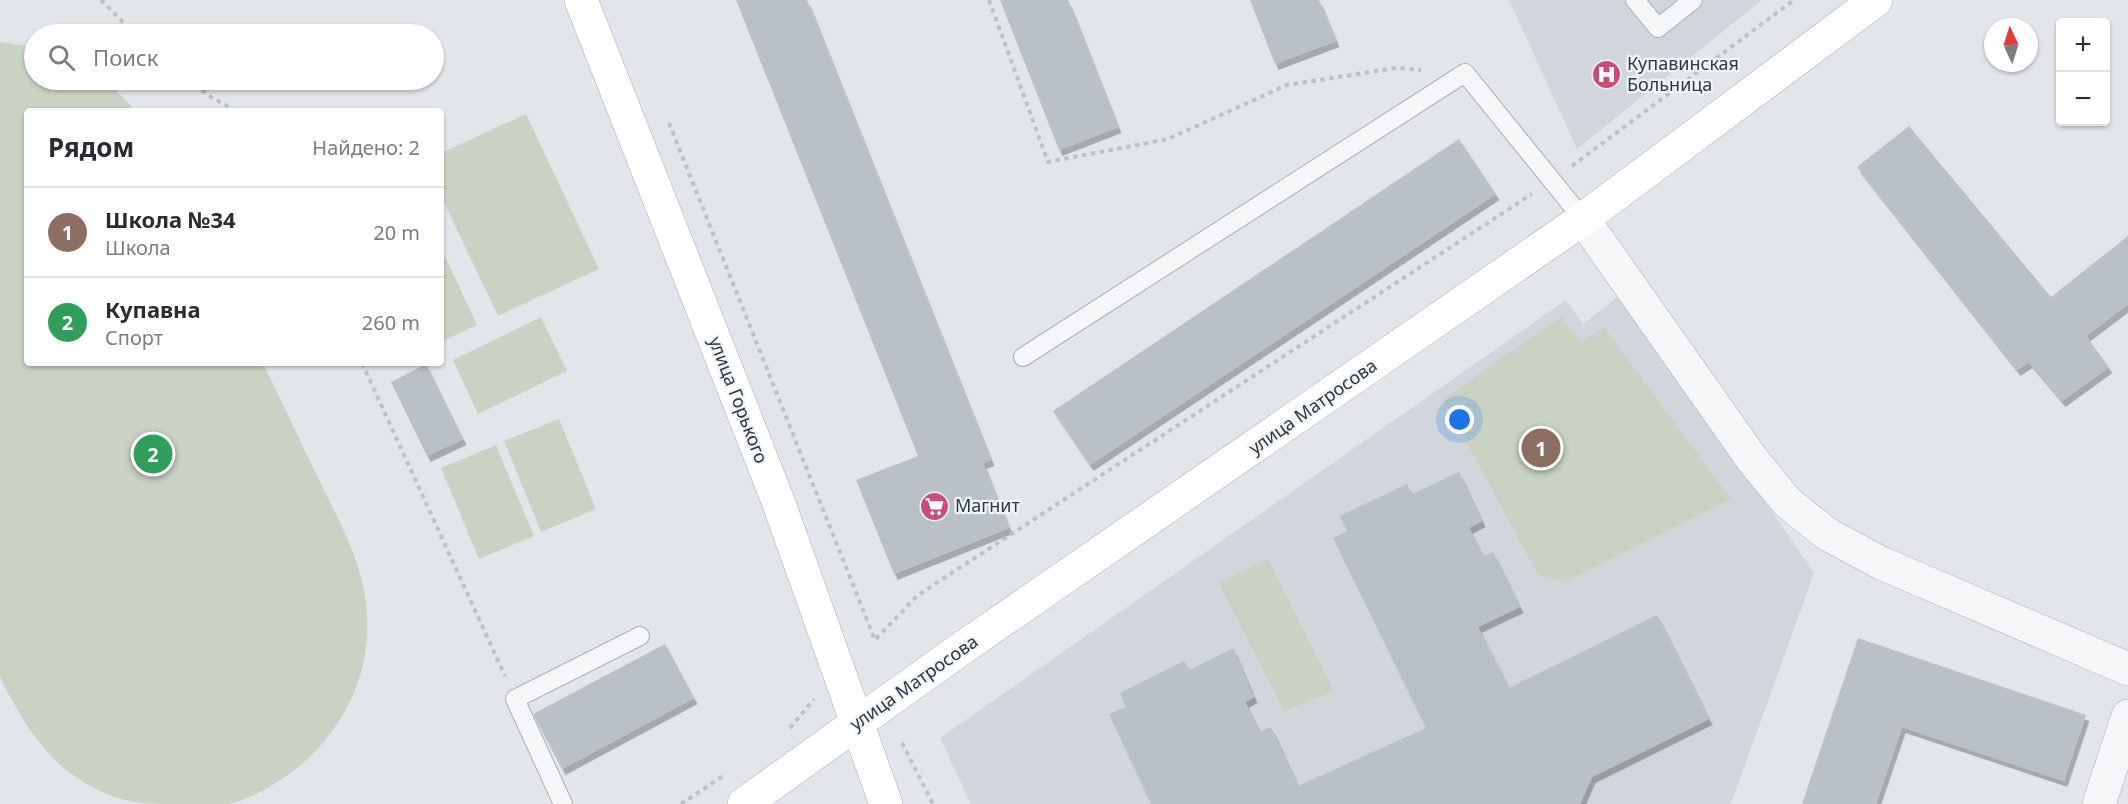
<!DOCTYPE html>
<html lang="ru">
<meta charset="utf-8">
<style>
:root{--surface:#fff;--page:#f7f7f7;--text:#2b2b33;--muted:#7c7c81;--line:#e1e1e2;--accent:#2563eb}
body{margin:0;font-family:"Noto Sans",sans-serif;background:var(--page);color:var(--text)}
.controls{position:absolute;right:18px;top:18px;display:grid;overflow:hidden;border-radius:6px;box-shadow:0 2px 4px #0004}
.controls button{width:54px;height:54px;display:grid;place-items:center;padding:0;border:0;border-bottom:2px solid var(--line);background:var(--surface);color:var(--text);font:30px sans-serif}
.compass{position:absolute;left:1984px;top:18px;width:54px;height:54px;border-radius:50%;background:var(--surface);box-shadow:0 2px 4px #0004;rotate:356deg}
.you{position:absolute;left:1460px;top:420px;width:21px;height:21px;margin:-15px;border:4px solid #fff;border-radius:50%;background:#1a73e8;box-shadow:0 0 0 9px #1a73e833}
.badge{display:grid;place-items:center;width:39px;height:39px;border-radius:50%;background:var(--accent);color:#fff;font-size:20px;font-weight:700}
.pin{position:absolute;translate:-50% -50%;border:3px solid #fff;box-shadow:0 2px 6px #0006}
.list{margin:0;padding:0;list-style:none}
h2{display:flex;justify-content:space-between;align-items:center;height:78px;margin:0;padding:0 24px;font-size:26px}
h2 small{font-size:20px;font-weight:400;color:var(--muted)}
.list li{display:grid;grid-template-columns:39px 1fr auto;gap:18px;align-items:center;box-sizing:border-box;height:90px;padding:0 24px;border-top:2px solid var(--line)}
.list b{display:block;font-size:22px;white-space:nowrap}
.list p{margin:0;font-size:20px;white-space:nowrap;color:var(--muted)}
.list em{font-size:20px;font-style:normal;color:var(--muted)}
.icon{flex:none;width:33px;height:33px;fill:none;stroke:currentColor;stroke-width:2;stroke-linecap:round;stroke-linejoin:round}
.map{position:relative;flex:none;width:2128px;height:804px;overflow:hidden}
.search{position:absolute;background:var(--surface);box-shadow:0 2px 4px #0004;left:24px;top:24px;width:420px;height:66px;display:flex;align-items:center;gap:15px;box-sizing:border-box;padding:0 21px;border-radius:33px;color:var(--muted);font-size:22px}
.panel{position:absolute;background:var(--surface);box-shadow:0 2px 4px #0004;left:24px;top:108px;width:420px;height:258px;border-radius:6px}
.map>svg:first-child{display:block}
.built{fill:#d0d6dc}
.green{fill:#cad3c3}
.building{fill:#b9c1c6;filter:url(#shadow)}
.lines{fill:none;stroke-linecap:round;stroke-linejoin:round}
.lane-casing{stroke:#a7aeb4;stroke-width:20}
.street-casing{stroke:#a7aeb4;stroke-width:34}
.secondary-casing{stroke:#a7aeb4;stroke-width:34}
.path{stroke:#bcc1c5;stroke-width:4;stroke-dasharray:4.5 4.5;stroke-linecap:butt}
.lane{stroke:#f4f6f8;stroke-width:18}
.street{stroke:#f4f6f8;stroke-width:33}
.secondary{stroke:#fff;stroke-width:33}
.labels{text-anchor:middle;stroke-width:4.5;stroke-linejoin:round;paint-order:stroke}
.poi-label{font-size:18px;fill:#2b3741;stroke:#f1f5f7;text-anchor:start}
.street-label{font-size:18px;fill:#2b3741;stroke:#f1f5f7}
</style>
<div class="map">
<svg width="2128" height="804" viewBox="0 0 2128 804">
<defs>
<filter id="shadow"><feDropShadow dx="3.5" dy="6" stdDeviation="0" flood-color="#0004"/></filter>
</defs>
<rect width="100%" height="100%" fill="#e2e6ea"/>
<g class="built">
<path d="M1509,0H1762L1577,149Z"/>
<path d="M1622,293L1814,573L1731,804H971L940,738L1566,300L1583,324Z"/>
</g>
<g class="green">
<path d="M0,42L34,47V80H103L114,88L136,111H27V363H263C283,404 302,445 322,486C342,527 365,568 367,614C372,684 333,749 274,784C261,792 244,801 228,804C213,804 194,804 178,804C140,804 122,804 87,784C44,760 21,719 0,677Z"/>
<path d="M526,114L599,269L498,316L441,196V153Z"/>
<path d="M441,248L477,325L441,342Z"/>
<path d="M541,317L567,371L478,414L453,360Z"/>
<path d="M1561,317L1581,342L1604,327L1731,499L1565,582L1538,575L1443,399Z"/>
<path d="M559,419L596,509L541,532L504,441Z"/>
<path d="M496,445L534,536L479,559L441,468Z"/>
<path d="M1268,559L1334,691L1284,711L1219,583Z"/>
</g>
<g class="building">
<path d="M736,0H807L991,460L983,463L1009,528L894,574L856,480L918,456Z"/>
<path d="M1000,0H1068L1118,127L1059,150Z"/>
<path d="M1250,0H1319L1336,41L1275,64Z"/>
<path d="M1909,126L2051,297L2128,236V304L2086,336L2109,367L2062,401L2029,362L2017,370L1857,167Z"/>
<path d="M1459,139L1496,194L1090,465L1053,411Z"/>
<path d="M426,364L463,439L427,456L391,382Z"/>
<path d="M1459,472L1482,521L1469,528L1483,556L1493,552L1520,607L1478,627L1509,688L1657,615L1709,719L1592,777L1580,804H1151L1109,714L1126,707L1120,693L1184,661L1189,670L1233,648L1254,697L1245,702L1260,732L1271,727L1298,786L1426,728L1333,538L1347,531L1340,516L1407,484L1412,494Z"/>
<path d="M1858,638L2086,715L2064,781L1902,727L1876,804H1802Z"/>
<path d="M665,644L694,698L562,769L533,714Z"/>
</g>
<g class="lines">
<defs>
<g id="lane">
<path d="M1635,0L1658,28L1693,0"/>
<path d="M1023,357L1465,73L1583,219"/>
<path d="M563,804L515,699L640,636"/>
</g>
<g id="street">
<path d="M1583,219L1752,459L1788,503L1827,534L1881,563L2128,669"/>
<path d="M2099,804L2128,716"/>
</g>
<g id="secondary">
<path d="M581,0L778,501L886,804"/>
<path d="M744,804L958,651L1583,219L1876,0"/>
</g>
</defs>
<use href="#lane" class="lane-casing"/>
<use href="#street" class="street-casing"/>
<use href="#secondary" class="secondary-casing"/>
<g class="path">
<path d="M101,0L135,34"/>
<path d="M989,0L1048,162L1168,139L1287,85L1396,68L1421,70"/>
<path d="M187,80L211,97L236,111"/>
<path d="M669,123L875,640L918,595L1532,194"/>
<path d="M1572,166L1794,0"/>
<path d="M362,363L505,676"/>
<path d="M790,728L814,699"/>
<path d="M902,743L933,804"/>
<path d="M681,804L723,776"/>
</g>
<use href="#lane" class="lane"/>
<use href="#street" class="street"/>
<use href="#secondary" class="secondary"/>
</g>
<defs>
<symbol id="hospital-disc" viewBox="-11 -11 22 22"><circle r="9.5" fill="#c94d76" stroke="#f1f5f7"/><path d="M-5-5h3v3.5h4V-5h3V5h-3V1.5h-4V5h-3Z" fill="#fff"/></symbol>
<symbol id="supermarket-disc" viewBox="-11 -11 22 22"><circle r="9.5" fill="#c94d76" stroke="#f1f5f7"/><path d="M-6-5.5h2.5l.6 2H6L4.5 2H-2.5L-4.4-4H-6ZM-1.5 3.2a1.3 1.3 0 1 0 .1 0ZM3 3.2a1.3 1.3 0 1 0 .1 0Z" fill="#fff"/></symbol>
</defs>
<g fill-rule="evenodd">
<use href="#hospital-disc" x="1590" y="58" width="33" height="33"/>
<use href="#supermarket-disc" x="918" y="490" width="33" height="33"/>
</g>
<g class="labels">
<g class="poi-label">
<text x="1627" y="70">Купавинская<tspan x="1627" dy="21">Больница</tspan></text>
<text x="955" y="512">Магнит</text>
</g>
<g class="street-label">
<text transform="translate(738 400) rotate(69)" y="6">улица Горького</text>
<text transform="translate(1313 407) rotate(-35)" y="6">улица Матросова</text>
<text transform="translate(914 683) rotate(-35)" y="6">улица Матросова</text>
</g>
</g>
</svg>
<div class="controls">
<button>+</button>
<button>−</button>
</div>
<svg class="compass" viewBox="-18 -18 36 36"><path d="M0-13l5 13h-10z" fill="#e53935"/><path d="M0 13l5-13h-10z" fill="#7c7c81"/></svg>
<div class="you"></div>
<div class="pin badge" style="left:1541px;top:448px;background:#8d6e63">1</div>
<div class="pin badge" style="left:153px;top:454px;background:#2e9e5b">2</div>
<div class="search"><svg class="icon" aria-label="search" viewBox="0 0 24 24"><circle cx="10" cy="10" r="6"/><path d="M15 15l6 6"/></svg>Поиск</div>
<section class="panel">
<h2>Рядом<small>Найдено: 2</small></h2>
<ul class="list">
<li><span class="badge" style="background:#8d6e63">1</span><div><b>Школа №34</b><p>Школа</p></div><em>20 m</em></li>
<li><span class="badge" style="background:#2e9e5b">2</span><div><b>Купавна</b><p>Спорт</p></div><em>260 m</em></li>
</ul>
</section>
</div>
